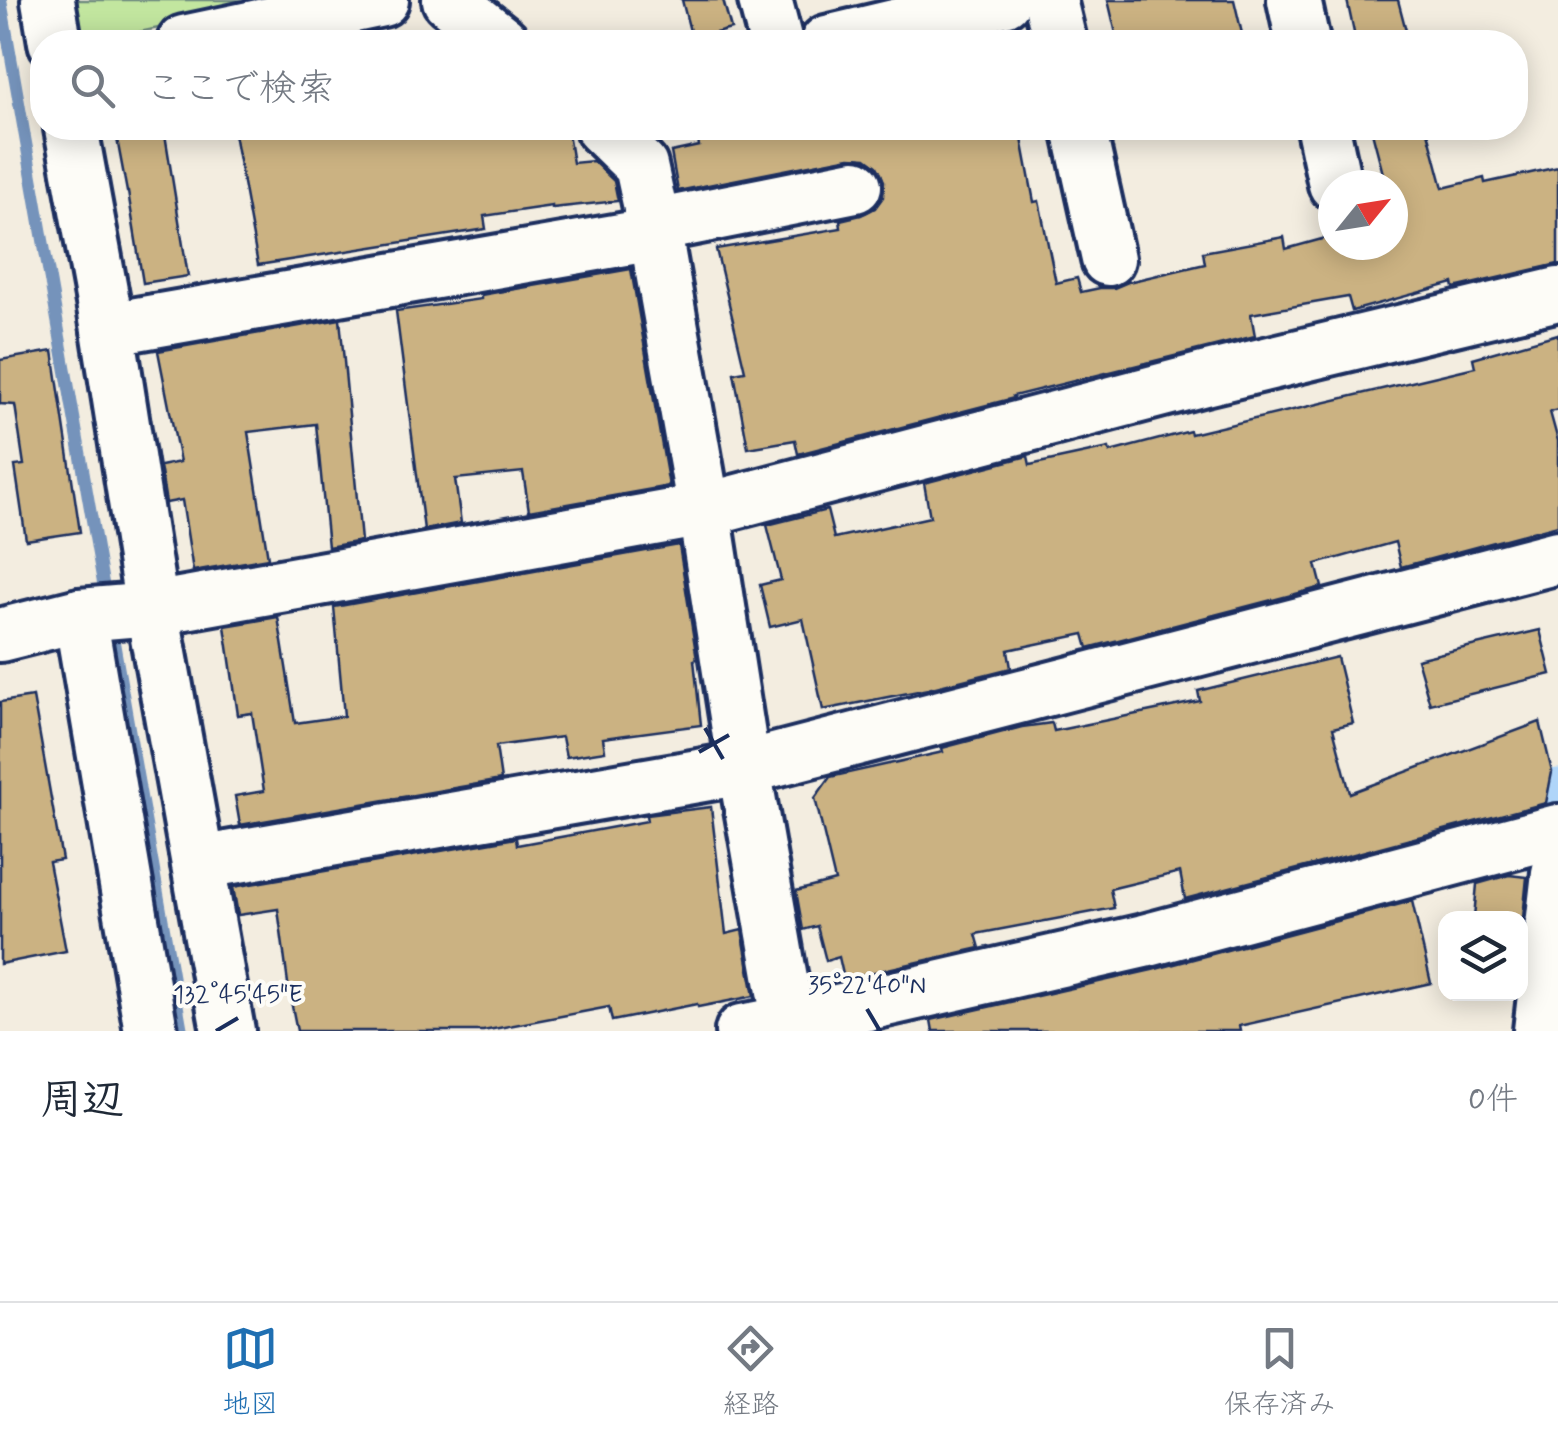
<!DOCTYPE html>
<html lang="ja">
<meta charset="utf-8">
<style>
:root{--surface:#fff;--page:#f6f6f7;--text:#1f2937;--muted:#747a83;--line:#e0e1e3;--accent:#1f6fb2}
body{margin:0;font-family:Mynerve,"Klee One",sans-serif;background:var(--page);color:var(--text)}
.controls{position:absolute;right:30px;bottom:30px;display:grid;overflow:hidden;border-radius:20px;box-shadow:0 5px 25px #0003}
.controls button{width:90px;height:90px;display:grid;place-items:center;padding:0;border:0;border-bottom:2px solid var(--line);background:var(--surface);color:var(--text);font:50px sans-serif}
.compass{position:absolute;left:1318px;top:170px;width:90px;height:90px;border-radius:50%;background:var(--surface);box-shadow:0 5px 25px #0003;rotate:60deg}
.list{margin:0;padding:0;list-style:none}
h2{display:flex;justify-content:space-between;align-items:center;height:130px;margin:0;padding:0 40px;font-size:42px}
h2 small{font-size:32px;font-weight:400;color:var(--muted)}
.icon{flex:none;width:55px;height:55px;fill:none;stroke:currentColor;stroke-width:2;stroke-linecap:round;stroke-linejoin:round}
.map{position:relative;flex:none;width:1558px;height:1031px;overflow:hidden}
.search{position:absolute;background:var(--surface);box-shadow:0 5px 25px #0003;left:30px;right:30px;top:30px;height:110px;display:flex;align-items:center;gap:25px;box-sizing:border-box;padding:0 35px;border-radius:40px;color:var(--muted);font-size:38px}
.sheet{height:270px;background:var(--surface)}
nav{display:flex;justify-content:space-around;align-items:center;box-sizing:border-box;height:140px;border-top:2px solid var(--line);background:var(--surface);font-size:28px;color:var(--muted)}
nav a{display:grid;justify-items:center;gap:5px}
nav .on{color:var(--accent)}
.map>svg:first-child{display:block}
.green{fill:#c2e69f;stroke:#6e8a7e;stroke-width:2.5}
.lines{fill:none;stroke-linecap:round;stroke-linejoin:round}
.stream{stroke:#7493bb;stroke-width:12}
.canal{stroke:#afd5f9;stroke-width:45}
.building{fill:#cbb282;stroke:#1b2f5e;stroke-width:2.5}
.minor-casing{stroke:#1b2f5e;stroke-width:60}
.minor{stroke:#fdfcf7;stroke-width:52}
.ticks{fill:none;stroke:#1b2f5e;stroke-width:4}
.ticks-label{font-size:25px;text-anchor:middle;fill:#1b2f5e;stroke:#fdfcf7;stroke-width:8;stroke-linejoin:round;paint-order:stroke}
</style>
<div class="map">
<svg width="1558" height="1031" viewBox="0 0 1558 1031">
<rect width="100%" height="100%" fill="#f3ede0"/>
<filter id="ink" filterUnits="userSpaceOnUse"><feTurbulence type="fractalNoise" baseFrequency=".01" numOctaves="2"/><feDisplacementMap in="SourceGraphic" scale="20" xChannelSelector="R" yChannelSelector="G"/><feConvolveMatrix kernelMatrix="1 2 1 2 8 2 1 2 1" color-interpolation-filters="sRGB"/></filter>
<g filter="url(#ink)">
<path class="green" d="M64,0H292L92,42L69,28Z"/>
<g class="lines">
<g class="stream">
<path d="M1,0L106,600"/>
<path d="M111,625L182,1031"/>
</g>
<path class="canal" d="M1549,865L1558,791"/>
</g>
<g class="building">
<path d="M682,0H723L731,29L692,39Z"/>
<path d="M1108,0H1234L1244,42H1118Z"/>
<path d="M1347,0H1398L1409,42H1356Z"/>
<path d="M115,128H164L188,276L143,283L128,192H127Z"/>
<path d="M233,128H567L573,163L593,161L614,181L618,201L552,208V206L484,216L486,229L258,265Z"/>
<path d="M696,128H940L942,137L993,128H1020L1034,202L1039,201L1056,283L1077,278L1081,292L1100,288H1114L1128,282L1205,264L1203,252L1284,237L1286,249L1333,236V245H1393V185H1386L1371,128H1427L1443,188L1484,178L1485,183L1558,167V264L1454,288L1453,283L1352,311L1348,297L1251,314L1255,336L1013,396L1014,398L798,454L795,440L748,448L734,373L745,371L716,249L841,228L840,220L861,215L875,208L883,197L884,181L877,166L866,158L850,157L678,191L671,152L699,146Z"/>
<path d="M631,269L669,486L529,511L523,472L455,479L461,523L424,530L396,311L481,299V295Z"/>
<path d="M340,319L361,541L328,547L316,424L248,432L268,558L193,571L182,500L166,503L160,466L180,462L158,351Z"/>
<path d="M1558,334V410L1550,412L1558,441V525L1401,567L1395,542L1316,564L1322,587L1088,648L1084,634L1008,650L1011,668L928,689L823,710L803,619L770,627L760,585L781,580L767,525L827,510L834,538L930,517L924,483L1028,456L1030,465L1109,448L1110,452L1190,431L1191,434L1475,367L1473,358Z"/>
<path d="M53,351L80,532L26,540L15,466L24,465L15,405L0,404V360Z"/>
<path d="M679,545L697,659L694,660L701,725L603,738L605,751L566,757L562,737L496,746L501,780L240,825L235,796L264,791L252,713L238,715L225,626L278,617L295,723L344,716L334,607Z"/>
<path d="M1540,630L1551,674L1430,704L1417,659Z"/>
<path d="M1337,657L1353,723L1333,728L1350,793L1540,722L1552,772L1546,803L1185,899L1180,872L1110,889L1114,908L976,934L980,948L844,979L839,957L826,961L817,926L803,930L796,891L835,881L815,798L830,777L943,752L942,748L1022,727L1052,723L1054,731L1200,701L1198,691Z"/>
<path d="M33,697L62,860L49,862L66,951L0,964V702Z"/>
<path d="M711,807L726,934L742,930L754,996L698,1007L697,1004L612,1021L609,1007L483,1031H297L289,991L278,909L238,915L233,887L516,838L517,845L647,821L646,815Z"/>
<path d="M1509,875L1527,877L1523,918H1474L1477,884Z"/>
<path d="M1412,901L1431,983L1239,1026L1240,1031H933L931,1020L1152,970Z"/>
</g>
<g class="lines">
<defs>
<g id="minor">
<path d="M48,0L55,42"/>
<path d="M449,0L502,42"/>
<path d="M765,0L776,42"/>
<path d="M1050,0L1060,42"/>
<path d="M1294,0L1303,42"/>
<path d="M184,42L382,0"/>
<path d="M827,42L1004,0"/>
<path d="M71,128L108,329L152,609L228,1031"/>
<path d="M602,128L641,166L654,226L704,510L744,768L790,1031"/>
<path d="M1079,128L1108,259"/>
<path d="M1323,128L1335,184"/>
<path d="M654,226L855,186"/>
<path d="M108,329L655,234"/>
<path d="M80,615L151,1031"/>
<path d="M0,635L80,615L152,609L704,510L1204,379L1558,294"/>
<path d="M198,863L744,768L1558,557"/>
<path d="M742,1031L789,1022L1144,941L1558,831"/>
<path d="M1540,1031L1558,873"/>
</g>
</defs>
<use href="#minor" class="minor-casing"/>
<use href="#minor" class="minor"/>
</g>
</g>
<path class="ticks" d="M705,728L723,759M699,752L729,735M867,1009L880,1031M216,1031L238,1018"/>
<g class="ticks-label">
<text x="867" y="993">35°22'40"N</text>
<text x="238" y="1002">132°45'45"E</text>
</g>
</svg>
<div class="controls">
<button><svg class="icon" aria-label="layers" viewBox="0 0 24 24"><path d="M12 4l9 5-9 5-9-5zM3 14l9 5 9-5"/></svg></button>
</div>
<svg class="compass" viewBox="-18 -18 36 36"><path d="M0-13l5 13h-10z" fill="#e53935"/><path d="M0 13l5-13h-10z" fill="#747a83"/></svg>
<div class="search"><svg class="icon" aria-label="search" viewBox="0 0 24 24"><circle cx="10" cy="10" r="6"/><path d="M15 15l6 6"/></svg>ここで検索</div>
</div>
<section class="sheet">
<h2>周辺<small>0件</small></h2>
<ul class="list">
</ul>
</section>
<nav>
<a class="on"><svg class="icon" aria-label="map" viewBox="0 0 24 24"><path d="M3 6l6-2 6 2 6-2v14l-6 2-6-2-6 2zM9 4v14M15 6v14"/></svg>地図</a>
<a><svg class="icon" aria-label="directions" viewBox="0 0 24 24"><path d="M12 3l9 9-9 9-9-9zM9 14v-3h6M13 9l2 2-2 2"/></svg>経路</a>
<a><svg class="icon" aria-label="saved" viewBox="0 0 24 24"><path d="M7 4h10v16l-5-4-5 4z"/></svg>保存済み</a>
</nav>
